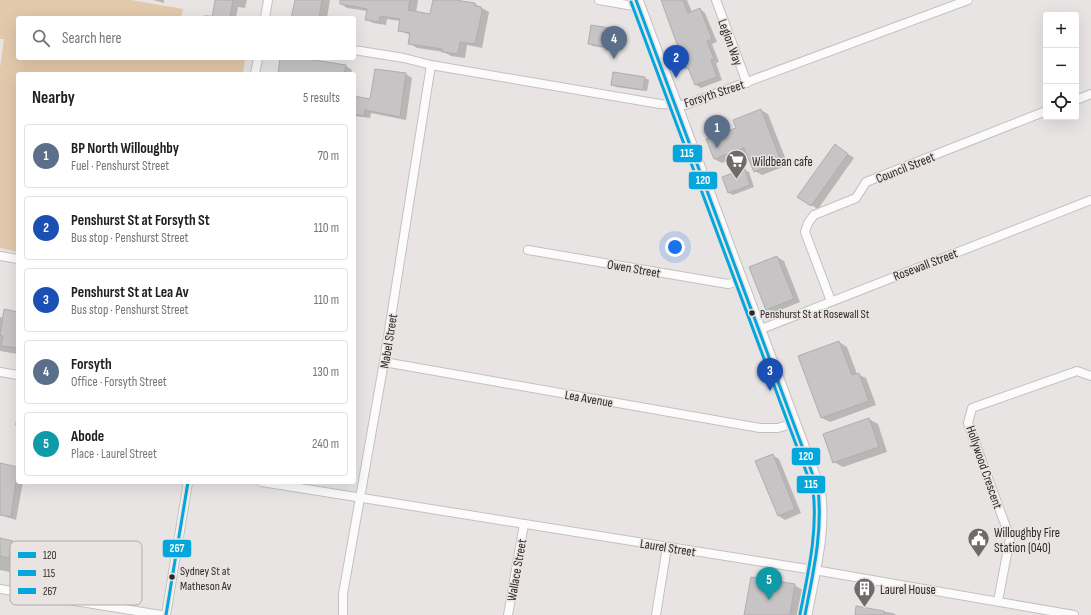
<!DOCTYPE html>
<meta charset="utf-8">
<style>
:root{--surface:#fff;--page:#f6f6f6;--text:#202124;--muted:#757577;--line:#e0e0e0;--accent:#6e6b6a}
body{margin:0;font-family:"Sofia Sans Condensed",sans-serif;background:var(--page);color:var(--text)}
.controls{position:absolute;right:12px;top:12px;display:grid;overflow:hidden;border-radius:4px;box-shadow:0 4px 16px #0002}
.controls button{width:36px;height:36px;display:grid;place-items:center;padding:0;border:0;border-bottom:1px solid var(--line);background:var(--surface);color:var(--text);font:20px sans-serif}
.you{position:absolute;left:675px;top:247px;width:14px;height:14px;margin:-10px;border:3px solid #fff;border-radius:50%;background:#1a73e8;box-shadow:0 0 0 6px #1a73e833}
.badge{display:grid;place-items:center;width:26px;height:26px;border-radius:50%;background:var(--accent);color:#fff;font-size:13px;font-weight:700}
.pin{position:absolute;translate:-50% -33px;filter:drop-shadow(0 1px 2px #0008)}
.pin::after{content:'';position:absolute;top:21px;width:14px;height:12px;background:inherit;clip-path:polygon(0 0,100% 0,50% 100%)}
.list{margin:0;padding:0;list-style:none}
h2{display:flex;justify-content:space-between;align-items:center;height:52px;margin:0;padding:0 16px;font-size:17px}
h2 small{font-size:13px;font-weight:400;color:var(--muted)}
.list li{display:grid;grid-template-columns:26px 1fr auto;gap:12px;align-items:center;box-sizing:border-box;height:64px;margin:0 8px 8px;padding:0 8px;border:1px solid var(--line);border-radius:4px}
.list b{display:block;font-size:15px;white-space:nowrap}
.list p{margin:0;font-size:13px;white-space:nowrap;color:var(--muted)}
.list em{font-size:13px;font-style:normal;color:var(--muted)}
.icon{flex:none;width:22px;height:22px;fill:none;stroke:currentColor;stroke-width:2;stroke-linecap:round;stroke-linejoin:round}
.map{position:relative;flex:none;width:1091px;height:615px;overflow:hidden}
.search{position:absolute;background:var(--surface);box-shadow:0 4px 16px #0002;left:16px;top:16px;width:340px;height:44px;display:flex;align-items:center;gap:10px;box-sizing:border-box;padding:0 14px;border-radius:4px;color:var(--muted);font-size:15px}
.panel{position:absolute;background:var(--surface);box-shadow:0 4px 16px #0002;left:16px;top:72px;width:340px;height:412px;border-radius:4px}
.map>svg:first-child{display:block}
.green{fill:#e3c9ac}
.shadow{fill:#0003}
.building{fill:#c6c4c4;stroke:#b0adae}
.lines{fill:none;stroke-linecap:round;stroke-linejoin:round}
.minor-casing{stroke:#c3c0c0;stroke-width:10}
.primary-casing{stroke:#c3c0c0;stroke-width:15}
.minor{stroke:#fcfbfb;stroke-width:8}
.primary{stroke:#fcfbfb;stroke-width:13}
.bus-1-casing{stroke:#eae3e2;stroke-width:6}
.bus-2-casing{stroke:#eae3e2;stroke-width:6}
.bus-3-casing{stroke:#eae3e2;stroke-width:6}
.bus-1{stroke:#04a7db;stroke-width:3}
.bus-2{stroke:#04a7db;stroke-width:3}
.bus-3{stroke:#04a7db;stroke-width:3}
.bus-dot{fill:#2c2a29;stroke:#eae3e2;stroke-width:1.5}
.labels{text-anchor:middle;stroke-width:3;stroke-linejoin:round;paint-order:stroke}
.bus-label{font-size:12px;fill:#2c2a29;stroke:#eae3e2;text-anchor:start}
.street-label{font-size:13px;fill:#2c2a29;stroke:#eae3e2}
.poi-label{font-size:13px;fill:#2c2a29;stroke:#eae3e2;text-anchor:start}
.key{fill:#eae3e2;stroke:#b1acaa;stroke-width:1}
.key-label{font-size:11px;fill:#2c2a29}
.line-badge{stroke:#eae3e2;stroke-width:1.5}
.badge-label{font-size:11px;text-anchor:middle;font-weight:bold;fill:#fff}
</style>
<div class="map">
<svg width="1091" height="615" viewBox="0 0 1091 615">
<rect width="100%" height="100%" fill="#e8e4e4"/>
<path class="green" d="M0,0H131L183,9L181,18H18V58H245L243,74H18V252L0,248V68L4,39H0Z"/>
<g class="shadow">
<path d="M153,0H164V3Z"/>
<path d="M216,0H247L245,8L238,7L236,18H204L205,15L213,16Z"/>
<path d="M296,0H330L327,18H292Z"/>
<path d="M340,0H418L416,13L431,15L434,0H451L475,4L489,12L482,48L467,45L465,58L451,56L444,52L417,48L409,43L410,35L399,30L400,21L387,19L386,25L373,23L366,19L367,11L347,8L340,3Z"/>
<path d="M661,0H687L692,12L700,9L705,13L717,42L712,44L719,62L716,63L722,80L701,88L696,85L690,70L687,68L663,1Z"/>
<path d="M615,30L620,33L617,50L593,46L589,43Z"/>
<path d="M281,58H303L346,66L352,70L351,74H279Z"/>
<path d="M406,74L412,78L406,120L371,113L370,118L354,116V97L371,100Z"/>
<path d="M645,78L649,80L647,91L616,87L612,84Z"/>
<path d="M761,110L768,114L788,165L762,175L755,171L747,153L722,163L714,159L737,128Z"/>
<path d="M842,150L854,158L818,209L811,205Z"/>
<path d="M744,170L749,172L754,187L733,195L729,193Z"/>
<path d="M777,257L784,261L800,302L773,313L767,309Z"/>
<path d="M18,313V354L0,351V317L4,318Z"/>
<path d="M839,342L847,347L857,374L866,378L876,405L830,422L822,418L799,357Z"/>
<path d="M18,412V426L15,425Z"/>
<path d="M869,419L878,424L887,452L843,467L834,462Z"/>
<path d="M772,455L779,459L801,513L785,520L779,516Z"/>
<path d="M0,464L18,468V482H23L16,520L0,515Z"/>
<path d="M0,539L12,542L19,545L16,561L12,560L10,572L0,570Z"/>
<path d="M794,585L803,590L799,615H745Z"/>
<path d="M857,607L893,613L896,615H856Z"/>
</g>
<g class="building">
<path d="M215,0H233L230,18H212Z"/>
<path d="M295,0H322L319,18H291Z"/>
<path d="M340,0H410L408,10L430,14L433,0H455L475,3V6L481,7L482,12L475,44L460,42L458,54L442,52V49L408,44L410,33L398,31L400,19L380,16L379,22L365,20L367,9L340,4Z"/>
<path d="M661,0H683L688,13L700,8L712,39L707,41L714,59L711,60L717,77L695,85L688,68L686,69Z"/>
<path d="M591,25L616,29L613,48L588,44Z"/>
<path d="M280,58H301L346,65L344,74H278Z"/>
<path d="M375,69L406,73L400,117L365,110L364,116L354,114V96L370,99Z"/>
<path d="M613,72L645,77L643,90L611,85Z"/>
<path d="M761,109L781,161L754,172L744,148L714,159L706,139L736,128L733,120Z"/>
<path d="M835,144L848,154L811,206L797,197Z"/>
<path d="M745,169L750,185L728,193L722,177Z"/>
<path d="M777,256L794,299L766,310L749,267Z"/>
<path d="M4,309L18,312V348L1,346L3,336L0,335Z"/>
<path d="M839,341L852,375L859,373L869,401L821,418L798,356Z"/>
<path d="M869,418L879,447L833,463L823,434Z"/>
<path d="M773,454L795,509L778,516L755,461Z"/>
<path d="M0,463L18,467L11,517L0,515Z"/>
<path d="M0,538L13,541L9,558L0,556Z"/>
<path d="M751,577L795,584L790,615H744Z"/>
<path d="M856,606L884,611V615H855Z"/>
</g>
<g class="lines">
<defs>
<g id="minor">
<path d="M599,0L639,7"/>
<path d="M716,0L747,83"/>
<path d="M265,18L268,0"/>
<path d="M354,50L404,58L431,65L660,104L685,105L968,0"/>
<path d="M255,74L258,58"/>
<path d="M1076,100L1091,94"/>
<path d="M528,250L728,284L740,281"/>
<path d="M0,256L18,259"/>
<path d="M831,301L805,232L808,223L814,215L856,198L866,182L1046,111"/>
<path d="M759,330L1091,200"/>
<path d="M384,362L760,428H778L794,423"/>
<path d="M0,372L18,375"/>
<path d="M262,482L826,572L1074,615"/>
<path d="M0,589L161,615"/>
<path d="M998,601L1010,538L968,423L972,408L1077,371L1091,376"/>
<path d="M166,615L188,482"/>
<path d="M343,615V594L384,362L431,65"/>
<path d="M508,615L524,524"/>
<path d="M656,615L667,547"/>
</g>
<path id="primary" d="M636,0L818,489C825,531 812,574 805,615"/>
</defs>
<use href="#minor" class="minor-casing"/>
<use href="#primary" class="primary-casing"/>
<use href="#minor" class="minor"/>
<use href="#primary" class="primary"/>
<defs>
<path id="bus-1" d="M636,0L818,489C823,532 813,573 805,615"/>
<path id="bus-2" d="M631,2L813,490C818,532 808,573 800,614"/>
<path id="bus-3" d="M166,615L188,482"/>
</defs>
<use href="#bus-1" class="bus-1-casing"/>
<use href="#bus-2" class="bus-2-casing"/>
<use href="#bus-3" class="bus-3-casing"/>
<use href="#bus-1" class="bus-1"/>
<use href="#bus-2" class="bus-2"/>
<use href="#bus-3" class="bus-3"/>
</g>
<defs>
<symbol id="supermarket-pin" viewBox="-11 -11 22 30"><path d="M0 17L-7.5 6A9.5 9.5 0 1 1 7.5 6Z" fill="#6e6b6a" stroke="#eae3e2"/><path d="M-6-5.5h2.5l.6 2H6L4.5 2H-2.5L-4.4-4H-6ZM-1.5 3.2a1.3 1.3 0 1 0 .1 0ZM3 3.2a1.3 1.3 0 1 0 .1 0Z" fill="#fff"/></symbol>
<symbol id="civic-pin" viewBox="-11 -11 22 30"><path d="M0 17L-7.5 6A9.5 9.5 0 1 1 7.5 6Z" fill="#6e6b6a" stroke="#eae3e2"/><path d="M-.6-6.5H3V-4.5H.6V-3L4-1V1h2V6H-6V1h2V-1L-.6-3ZM-1.2 2.5V6h2.4V2.5Z" fill="#fff"/></symbol>
<symbol id="building-pin" viewBox="-11 -11 22 30"><path d="M0 17L-7.5 6A9.5 9.5 0 1 1 7.5 6Z" fill="#6e6b6a" stroke="#eae3e2"/><path d="M-4-6H4V6H1V3H-1V6H-4ZM-2.5-4.3h1.7v1.8h-1.7ZM.8-4.3h1.7v1.8H.8ZM-2.5-1h1.7V.8h-1.7ZM.8-1h1.7V.8H.8Z" fill="#fff"/></symbol>
</defs>
<g fill-rule="evenodd">
<use href="#supermarket-pin" x="724" y="148" width="25" height="34"/>
<use href="#civic-pin" x="966" y="526" width="25" height="34"/>
<use href="#building-pin" x="852" y="576" width="25" height="34"/>
</g>
<g class="bus-dot">
<circle cx="752" cy="313" r="3.5"/>
<circle cx="172" cy="577" r="3.5"/>
</g>
<g class="labels">
<g class="bus-label">
<text x="760" y="318">Penshurst St at Rosewall St</text>
<text x="180" y="575">Sydney St at<tspan x="180" dy="15">Matheson Av</tspan></text>
</g>
<g class="street-label">
<text transform="translate(731 42) rotate(70)" y="5">Legion Way</text>
<text transform="translate(714 93) rotate(-18)" y="5">Forsyth Street</text>
<text transform="translate(905 167) rotate(-22)" y="5">Council Street</text>
<text transform="translate(925 264) rotate(-21)" y="5">Rosewall Street</text>
<text transform="translate(634 268) rotate(10)" y="5">Owen Street</text>
<text transform="translate(388 341) rotate(-81)" y="5">Mabel Street</text>
<text transform="translate(589 398) rotate(10)" y="5">Lea Avenue</text>
<text transform="translate(985 467) rotate(71)" y="5">Hollywood Crescent</text>
<text transform="translate(668 547) rotate(9)" y="5">Laurel Street</text>
<text transform="translate(516 570) rotate(-80)" y="5">Wallace Street</text>
</g>
<g class="poi-label">
<text x="752" y="166">Wildbean cafe</text>
<text x="994" y="537">Willoughby Fire<tspan x="994" dy="15">Station (040)</tspan></text>
<text x="880" y="594">Laurel House</text>
</g>
</g>
<rect x="10" y="541" width="132" height="64" rx="6" class="key"/>
<rect x="18" y="552" width="18" height="6" fill="#04a7db"/>
<rect x="18" y="570" width="18" height="6" fill="#04a7db"/>
<rect x="18" y="588" width="18" height="6" fill="#04a7db"/>
<g class="key-label">
<text x="43" y="559">120</text>
<text x="43" y="577">115</text>
<text x="43" y="595">267</text>
</g>
<g class="line-badge">
<rect x="672" y="144" width="31" height="19" rx="4" fill="#04a7db"/>
<rect x="688" y="171" width="30" height="19" rx="4" fill="#04a7db"/>
<rect x="791" y="447" width="30" height="19" rx="4" fill="#04a7db"/>
<rect x="796" y="475" width="30" height="19" rx="4" fill="#04a7db"/>
<rect x="162" y="539" width="30" height="19" rx="4" fill="#04a7db"/>
</g>
<g class="badge-label">
<text x="687" y="157">115</text>
<text x="703" y="184">120</text>
<text x="806" y="460">120</text>
<text x="811" y="488">115</text>
<text x="177" y="552">267</text>
</g>
</svg>
<div class="controls">
<button>+</button>
<button>−</button>
<button><svg class="icon" aria-label="locate" viewBox="0 0 24 24"><circle cx="12" cy="12" r="6"/><path d="M12 2v4M12 18v4M2 12h4M18 12h4"/></svg></button>
</div>
<div class="you"></div>
<div class="pin badge" style="left:717px;top:148px;background:#5c6f8a">1</div>
<div class="pin badge" style="left:676px;top:78px;background:#1a4fb4">2</div>
<div class="pin badge" style="left:770px;top:391px;background:#1a4fb4">3</div>
<div class="pin badge" style="left:614px;top:59px;background:#5c6f8a">4</div>
<div class="pin badge" style="left:769px;top:600px;background:#0f9aa8">5</div>
<div class="search"><svg class="icon" aria-label="search" viewBox="0 0 24 24"><circle cx="10" cy="10" r="6"/><path d="M15 15l6 6"/></svg>Search here</div>
<section class="panel">
<h2>Nearby<small>5 results</small></h2>
<ul class="list">
<li><span class="badge" style="background:#5c6f8a">1</span><div><b>BP North Willoughby</b><p>Fuel · Penshurst Street</p></div><em>70 m</em></li>
<li><span class="badge" style="background:#1a4fb4">2</span><div><b>Penshurst St at Forsyth St</b><p>Bus stop · Penshurst Street</p></div><em>110 m</em></li>
<li><span class="badge" style="background:#1a4fb4">3</span><div><b>Penshurst St at Lea Av</b><p>Bus stop · Penshurst Street</p></div><em>110 m</em></li>
<li><span class="badge" style="background:#5c6f8a">4</span><div><b>Forsyth</b><p>Office · Forsyth Street</p></div><em>130 m</em></li>
<li><span class="badge" style="background:#0f9aa8">5</span><div><b>Abode</b><p>Place · Laurel Street</p></div><em>240 m</em></li>
</ul>
</section>
</div>
